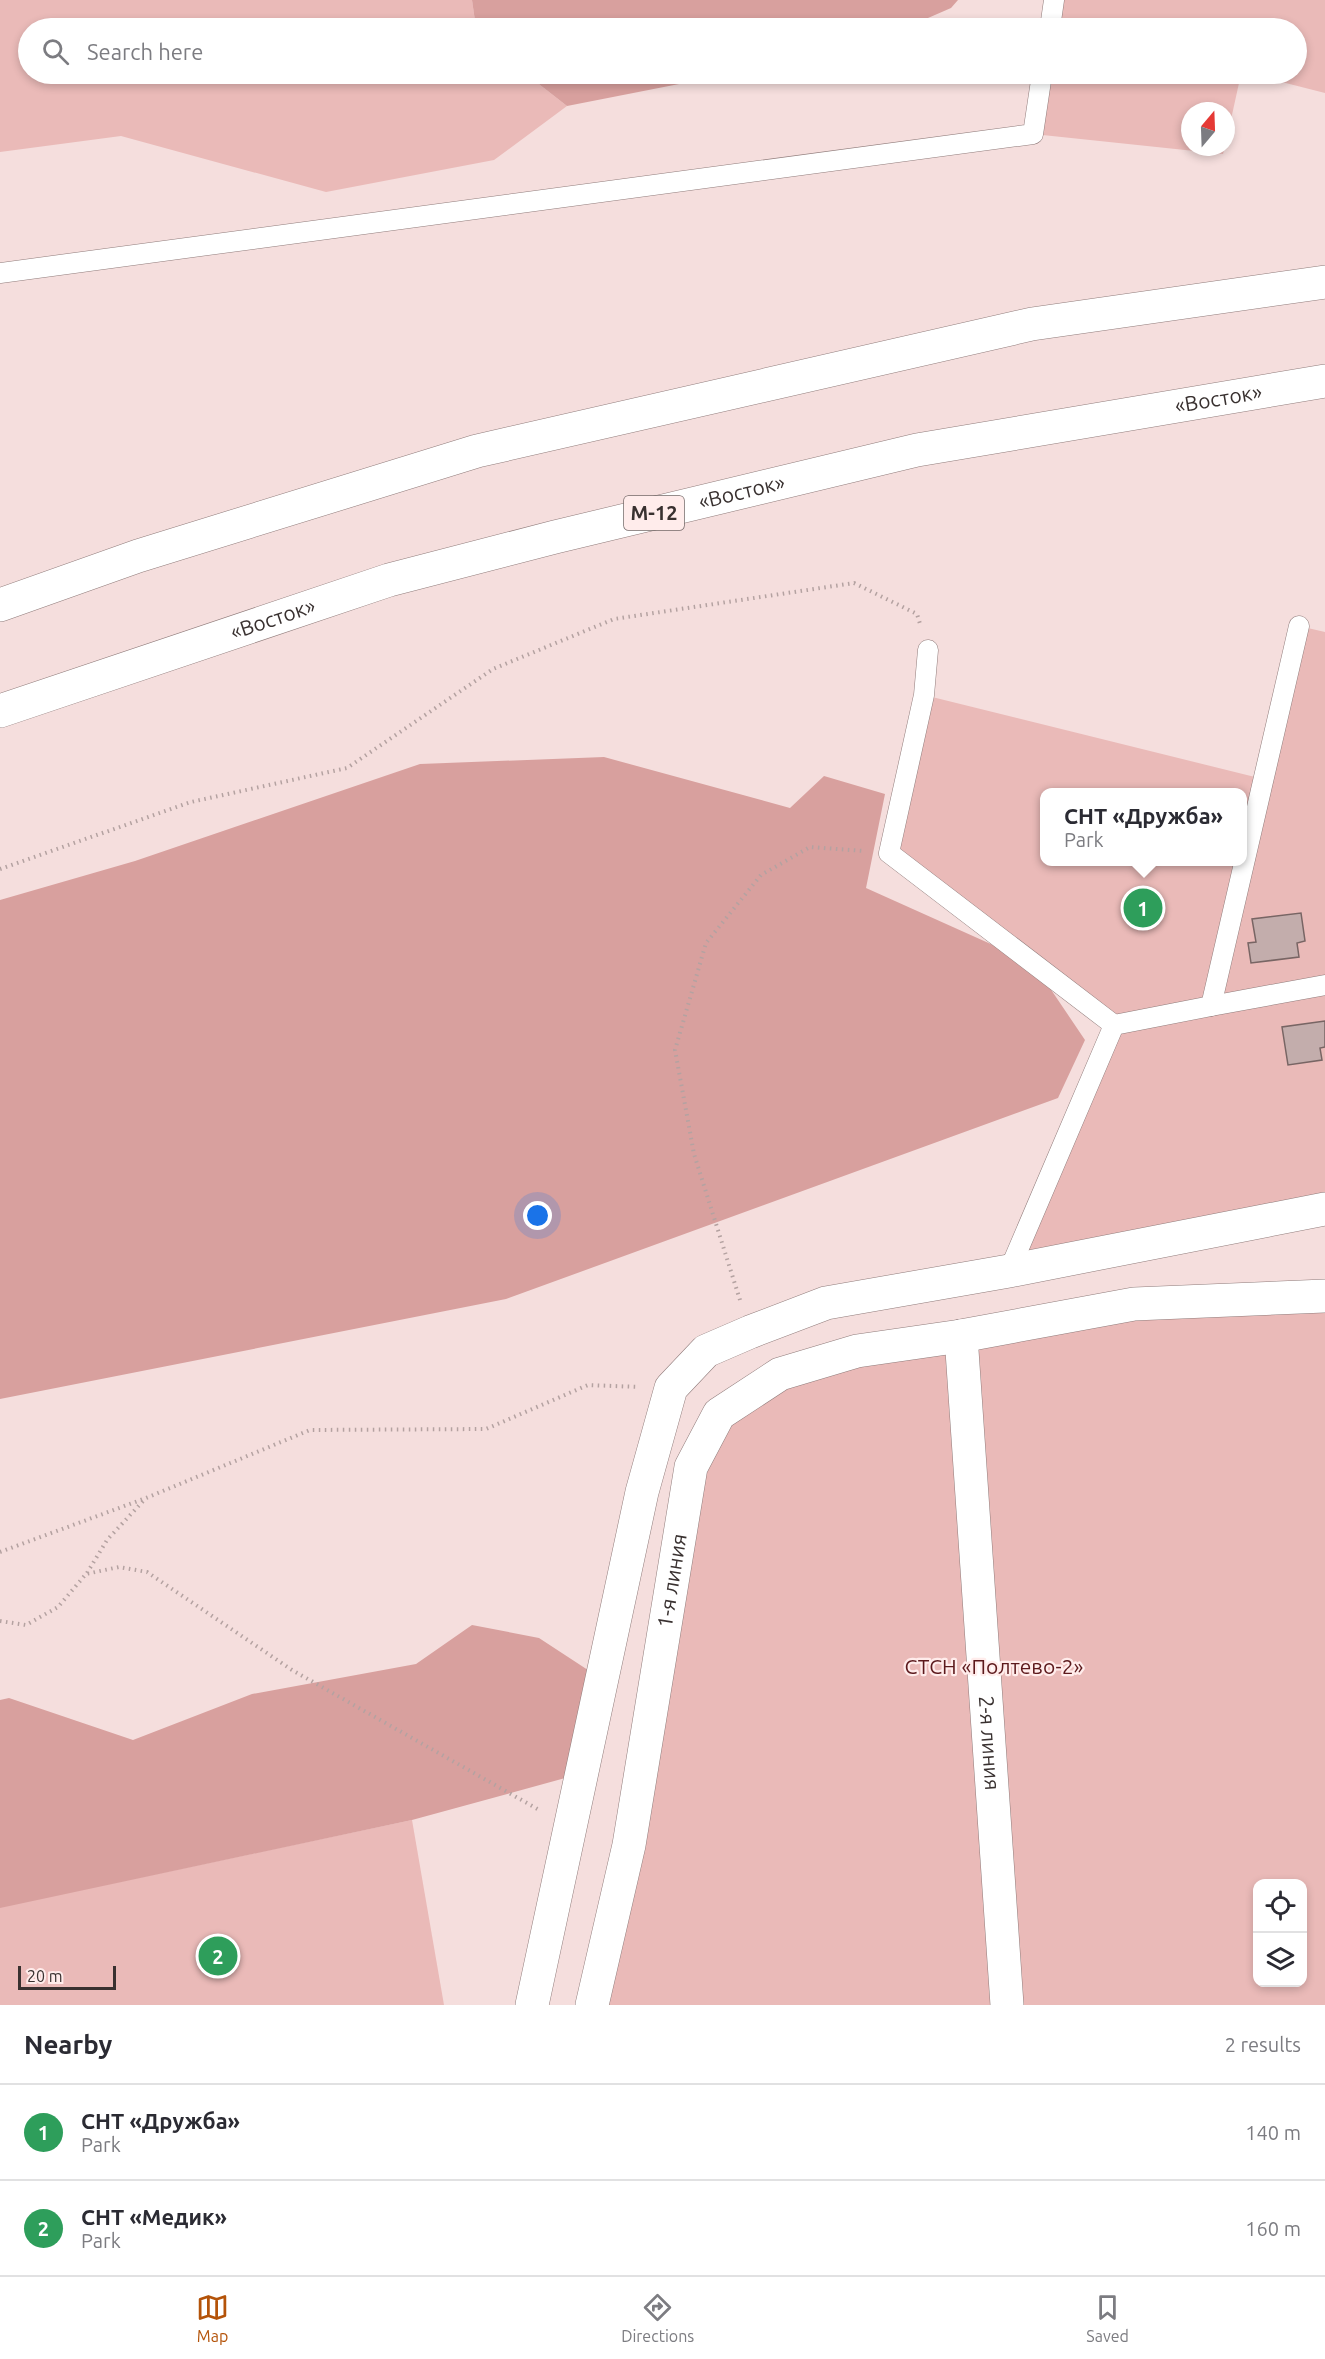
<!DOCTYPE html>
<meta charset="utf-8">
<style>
:root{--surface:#fff;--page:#f2f2f3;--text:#2b2b33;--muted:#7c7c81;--line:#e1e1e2;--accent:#b45309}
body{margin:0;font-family:Ubuntu,sans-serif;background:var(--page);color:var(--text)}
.controls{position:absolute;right:18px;bottom:18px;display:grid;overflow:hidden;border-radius:12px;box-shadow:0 3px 9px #0003}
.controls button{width:54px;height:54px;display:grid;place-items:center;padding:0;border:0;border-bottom:2px solid var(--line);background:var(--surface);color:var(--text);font:30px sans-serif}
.compass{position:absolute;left:1181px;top:102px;width:54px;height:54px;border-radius:50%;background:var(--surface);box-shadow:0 3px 9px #0003;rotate:19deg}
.scale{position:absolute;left:18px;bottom:15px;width:98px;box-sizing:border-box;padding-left:6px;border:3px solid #393130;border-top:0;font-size:16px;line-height:21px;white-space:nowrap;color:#393130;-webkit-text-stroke:4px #ffeceb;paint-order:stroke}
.you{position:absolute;left:538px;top:1216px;width:21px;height:21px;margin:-15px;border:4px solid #fff;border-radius:50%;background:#1a73e8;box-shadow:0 0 0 9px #1a73e833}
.badge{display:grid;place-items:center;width:39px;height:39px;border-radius:50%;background:var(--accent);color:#fff;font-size:20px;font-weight:700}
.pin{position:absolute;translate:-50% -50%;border:3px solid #fff;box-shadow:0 2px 6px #0006}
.popup{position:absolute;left:1040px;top:788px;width:207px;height:78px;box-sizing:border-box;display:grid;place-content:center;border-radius:12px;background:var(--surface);filter:drop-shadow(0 2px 4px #0005);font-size:20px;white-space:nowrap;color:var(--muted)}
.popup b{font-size:22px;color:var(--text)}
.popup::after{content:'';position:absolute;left:50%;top:100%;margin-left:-12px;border:12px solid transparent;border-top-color:var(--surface)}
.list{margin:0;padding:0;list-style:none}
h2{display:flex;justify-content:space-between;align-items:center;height:78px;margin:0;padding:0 24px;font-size:26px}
h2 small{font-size:20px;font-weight:400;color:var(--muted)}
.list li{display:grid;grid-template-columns:39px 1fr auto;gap:18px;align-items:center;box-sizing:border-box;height:96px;padding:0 24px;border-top:2px solid var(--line)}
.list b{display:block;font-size:22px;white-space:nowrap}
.list p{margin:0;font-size:20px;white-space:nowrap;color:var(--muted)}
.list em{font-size:20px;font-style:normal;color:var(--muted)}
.icon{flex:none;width:33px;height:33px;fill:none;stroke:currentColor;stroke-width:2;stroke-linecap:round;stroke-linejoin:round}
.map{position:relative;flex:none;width:1325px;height:2005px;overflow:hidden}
.search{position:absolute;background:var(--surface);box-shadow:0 3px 9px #0003;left:18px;right:18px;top:18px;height:66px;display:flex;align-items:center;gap:15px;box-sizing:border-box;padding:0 21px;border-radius:33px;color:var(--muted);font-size:22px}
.sheet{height:270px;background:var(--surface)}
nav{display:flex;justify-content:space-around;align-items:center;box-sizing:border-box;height:84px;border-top:2px solid var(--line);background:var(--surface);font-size:16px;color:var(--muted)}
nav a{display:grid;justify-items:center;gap:3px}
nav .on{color:var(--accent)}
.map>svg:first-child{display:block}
.green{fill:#eabab8;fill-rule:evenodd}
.forest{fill:#d8a09e}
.building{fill:#c3adac;stroke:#786564;stroke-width:1.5}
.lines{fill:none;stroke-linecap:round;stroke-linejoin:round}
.lane-casing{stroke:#907c7b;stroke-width:21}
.street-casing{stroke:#907c7b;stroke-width:34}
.highway-casing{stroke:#907c7b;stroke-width:34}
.path{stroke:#b4a2a1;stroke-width:4;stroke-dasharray:1.5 4.5;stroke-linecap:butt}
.lane{stroke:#fff;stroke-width:20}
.street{stroke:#fff;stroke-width:33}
.highway{stroke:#fff;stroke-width:33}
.labels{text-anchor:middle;stroke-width:4.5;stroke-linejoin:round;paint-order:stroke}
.shield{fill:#ffeceb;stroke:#746968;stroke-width:1.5}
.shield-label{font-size:20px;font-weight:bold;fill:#393130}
.street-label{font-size:21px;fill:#393130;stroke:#ffeceb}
.park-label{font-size:21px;fill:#5c191c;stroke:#ffeceb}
</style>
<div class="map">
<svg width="1325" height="2005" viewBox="0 0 1325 2005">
<rect width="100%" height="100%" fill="#f5dedd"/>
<g class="green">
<path d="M0,0H472L476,28H28V74H526L567,106L494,160L326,192L121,136L0,152Z"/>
<path d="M1054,0H1325V93L1251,74H1296V28H1050Z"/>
<path d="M1042,74H1241L1226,142V111H1190V147H1225L1223,154L1033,134Z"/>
<path d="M1299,626L1325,632V1208L1009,1271L1114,1025L889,853L924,695L1263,779ZM1044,792H1242V862H1044Z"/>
<path d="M1325,1296V2005H592L691,1467L719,1414L857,1351ZM1258,1884H1302V1982H1258Z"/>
<path d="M412,1820L444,2005H0V1907Z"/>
</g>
<g class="forest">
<path d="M472,0H958L951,8L905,28H476Z"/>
<path d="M526,74H730L567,106Z"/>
<path d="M604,757L790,808L824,776L885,794L866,888L1033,963L1085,1040L1058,1098L506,1299L0,1399V900L135,861L420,764Z"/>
<path d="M472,1625L539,1638L594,1674L598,1769L412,1820L0,1908V1700L9,1698L133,1740L252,1694L416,1664Z"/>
</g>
<g class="building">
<path d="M1301,913L1305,941L1297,943L1299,957L1251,963L1248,943L1256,942L1252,919Z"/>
<path d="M1325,1021V1047L1320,1048L1322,1060L1288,1065L1282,1027Z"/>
</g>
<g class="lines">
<defs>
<g id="lane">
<path d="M1050,28L1054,0"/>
<path d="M0,273L1033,134L1042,74"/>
<path d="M928,650L924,695L889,853L1114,1025"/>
<path d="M1211,1006L1325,985"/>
<path d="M1009,1271L1114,1025L1211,1006L1299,626"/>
</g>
<g id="street">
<path id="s1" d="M961,1336L1007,2005"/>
<path d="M532,2005L642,1492L671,1388L706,1351L750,1332L826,1303L1009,1271L1325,1209"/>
<path id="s2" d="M592,2005L629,1845L691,1467L719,1414L780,1374L857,1351L961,1336L1134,1304L1325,1296"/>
</g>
<g id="highway">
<path d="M0,605L138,556L477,451L1032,324L1325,282"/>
<path id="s3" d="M0,711L389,580L555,537L917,450L1325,381"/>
</g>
</defs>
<use href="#lane" class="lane-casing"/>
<use href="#street" class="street-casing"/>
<use href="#highway" class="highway-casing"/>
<g class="path">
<path d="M0,869L191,802L347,768L493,669L614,619L854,583L917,614L921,627"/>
<path d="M740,1300L694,1154L675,1050L706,943L761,875L810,847L864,851"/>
<path d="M0,1552L146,1498L310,1430L486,1429L588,1385L639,1387"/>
<path d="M87,1573L107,1540L145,1499"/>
<path d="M0,1621L26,1625L58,1607L86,1574L119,1567L147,1572L292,1670L541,1811"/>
</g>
<use href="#lane" class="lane"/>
<use href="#street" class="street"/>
<use href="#highway" class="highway"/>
</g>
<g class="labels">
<rect class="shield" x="624" y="496" width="60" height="34" rx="4.5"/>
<g class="shield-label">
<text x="654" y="520">М-12</text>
</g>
<g class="street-label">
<text dy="7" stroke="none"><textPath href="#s3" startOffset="1260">«Восток»</textPath></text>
<text dy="7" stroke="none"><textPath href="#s3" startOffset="774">«Восток»</textPath></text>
<text dy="7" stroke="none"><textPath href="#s3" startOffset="288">«Восток»</textPath></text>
<text dy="7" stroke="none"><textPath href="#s2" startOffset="432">1-я линия</textPath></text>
<text dy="7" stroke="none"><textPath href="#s1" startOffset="408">2-я линия</textPath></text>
</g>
<g class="park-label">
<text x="994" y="1674">СТСН «Полтево-2»</text>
</g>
</g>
</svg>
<div class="controls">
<button><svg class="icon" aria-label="locate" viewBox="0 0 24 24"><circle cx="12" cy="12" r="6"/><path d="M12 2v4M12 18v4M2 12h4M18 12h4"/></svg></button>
<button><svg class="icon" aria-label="layers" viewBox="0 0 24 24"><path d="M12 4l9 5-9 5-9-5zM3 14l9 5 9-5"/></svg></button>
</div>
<svg class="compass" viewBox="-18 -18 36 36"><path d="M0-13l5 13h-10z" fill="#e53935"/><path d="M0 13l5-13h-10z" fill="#7c7c81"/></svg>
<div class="scale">20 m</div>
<div class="you"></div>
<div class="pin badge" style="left:1143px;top:908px;background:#2e9e5b">1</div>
<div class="popup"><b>СНТ «Дружба»</b>Park</div>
<div class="pin badge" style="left:218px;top:1956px;background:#2e9e5b">2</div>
<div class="search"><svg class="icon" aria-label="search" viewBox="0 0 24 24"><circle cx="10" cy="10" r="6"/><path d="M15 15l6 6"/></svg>Search here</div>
</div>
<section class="sheet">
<h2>Nearby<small>2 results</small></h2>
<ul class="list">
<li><span class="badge" style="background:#2e9e5b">1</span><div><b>СНТ «Дружба»</b><p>Park</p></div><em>140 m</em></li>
<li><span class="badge" style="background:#2e9e5b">2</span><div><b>СНТ «Медик»</b><p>Park</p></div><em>160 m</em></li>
</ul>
</section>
<nav>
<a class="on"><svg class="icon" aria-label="map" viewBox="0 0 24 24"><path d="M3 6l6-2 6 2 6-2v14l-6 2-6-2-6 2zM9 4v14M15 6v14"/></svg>Map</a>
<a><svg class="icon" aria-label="directions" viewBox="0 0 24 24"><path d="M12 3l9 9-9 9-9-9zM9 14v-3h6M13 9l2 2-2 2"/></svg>Directions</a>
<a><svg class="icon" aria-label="saved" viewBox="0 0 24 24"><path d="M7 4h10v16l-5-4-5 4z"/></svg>Saved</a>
</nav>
